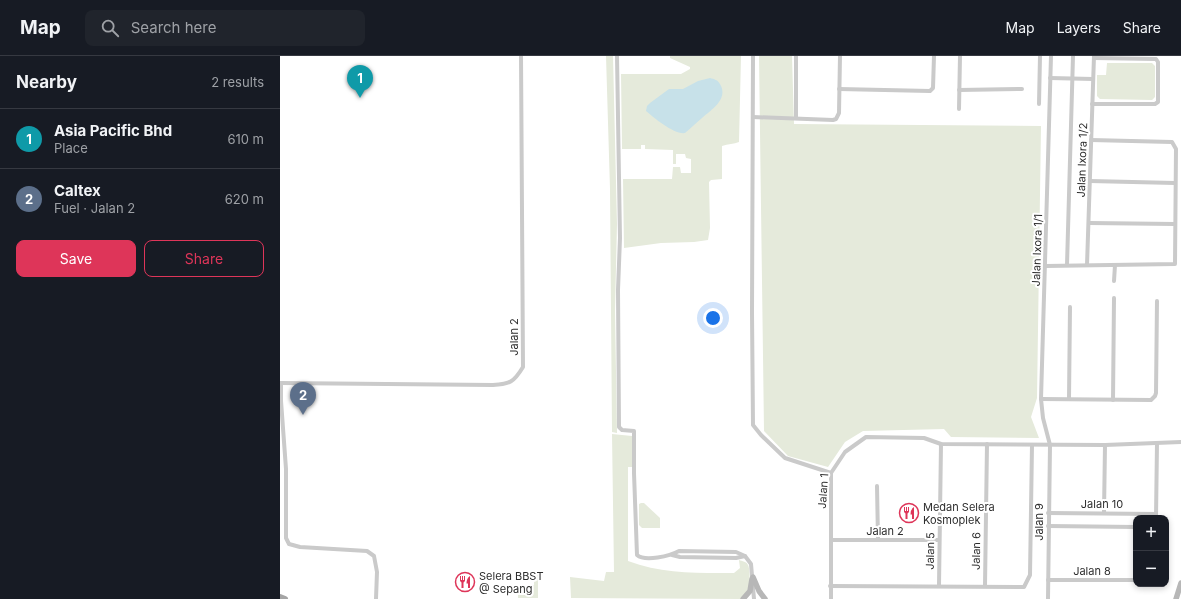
<!DOCTYPE html>
<meta charset="utf-8">
<style>
:root{--surface:#171b24;--page:#20242c;--text:#f1f3f6;--muted:#9ea1a6;--line:#363941;--accent:#de3559}
body{margin:0;font-family:Inter,sans-serif;background:var(--page);color:var(--text)}
.controls{position:absolute;right:12px;bottom:12px;display:grid;overflow:hidden;border-radius:8px;box-shadow:0 2px 6px #0003}
.controls button{width:36px;height:36px;display:grid;place-items:center;padding:0;border:0;border-bottom:1px solid var(--line);background:var(--surface);color:var(--text);font:20px sans-serif}
.you{position:absolute;left:433px;top:262px;width:14px;height:14px;margin:-10px;border:3px solid #fff;border-radius:50%;background:#1a73e8;box-shadow:0 0 0 6px #1a73e833}
.badge{display:grid;place-items:center;width:26px;height:26px;border-radius:50%;background:var(--accent);color:#fff;font-size:13px;font-weight:700}
.pin{position:absolute;translate:-50% -33px;filter:drop-shadow(0 1px 2px #0008)}
.pin::after{content:'';position:absolute;top:21px;width:14px;height:12px;background:inherit;clip-path:polygon(0 0,100% 0,50% 100%)}
.list{margin:0;padding:0;list-style:none}
h2{display:flex;justify-content:space-between;align-items:center;height:52px;margin:0;padding:0 16px;font-size:17px}
h2 small{font-size:13px;font-weight:400;color:var(--muted)}
.list li{display:grid;grid-template-columns:26px 1fr auto;gap:12px;align-items:center;box-sizing:border-box;height:60px;padding:0 16px;border-top:1px solid var(--line)}
.list b{display:block;font-size:15px;white-space:nowrap}
.list p{margin:0;font-size:13px;white-space:nowrap;color:var(--muted)}
.list em{font-size:13px;font-style:normal;color:var(--muted)}
.actions{display:flex;gap:8px;padding:12px 16px}
.actions a{flex:1;padding:9px 0;border:1px solid var(--accent);border-radius:8px;text-align:center;font-size:14px;color:var(--accent)}
.actions .main{background:var(--accent);color:#fff}
.icon{flex:none;width:22px;height:22px;fill:none;stroke:currentColor;stroke-width:2;stroke-linecap:round;stroke-linejoin:round}
.map{position:relative;flex:none;width:901px;height:543px;overflow:hidden}
header{display:flex;align-items:center;gap:24px;box-sizing:border-box;height:56px;padding:0 20px;background:var(--surface);border-bottom:1px solid var(--line)}
header strong{font-size:19px}
nav{display:flex;gap:22px;margin-inline-start:auto;font-size:14px}
.search{width:280px;height:36px;background:var(--page);display:flex;align-items:center;gap:10px;box-sizing:border-box;padding:0 14px;border-radius:8px;color:var(--muted);font-size:15px}
main{display:flex}
aside{flex:1;background:var(--surface)}
.map>svg:first-child{display:block}
.green{fill:#e5eadb}
.water{fill:#c7e1e9}
.lines{fill:none;stroke-linecap:round;stroke-linejoin:round}
.street{stroke:#cacaca;stroke-width:4}
.secondary{stroke:#b7b7b7;stroke-width:5.5}
.primary{stroke:#a5a5a5;stroke-width:6}
.labels{text-anchor:middle;stroke-width:4;stroke-linejoin:round;paint-order:stroke}
.street-label{font-size:11px;fill:#2d2d2d;stroke:#fff}
.poi-label{font-size:11px;fill:#2d2d2d;stroke:#fff;text-anchor:start}
</style>
<header>
<strong>Map</strong>
<div class="search"><svg class="icon" aria-label="search" viewBox="0 0 24 24"><circle cx="10" cy="10" r="6"/><path d="M15 15l6 6"/></svg>Search here</div>
<nav><a>Map</a><a>Layers</a><a>Share</a></nav>
</header>
<main>
<aside>
<h2>Nearby<small>2 results</small></h2>
<ul class="list">
<li><span class="badge" style="background:#0f9aa8">1</span><div><b>Asia Pacific Bhd</b><p>Place</p></div><em>610 m</em></li>
<li><span class="badge" style="background:#5c6f8a">2</span><div><b>Caltex</b><p>Fuel · Jalan 2</p></div><em>620 m</em></li>
</ul>
<div class="actions"><a class="main">Save</a><a>Share</a></div>
</aside>
<div class="map">
<svg width="901" height="543" viewBox="0 0 901 543">
<rect width="100%" height="100%" fill="#fff"/>
<g class="green">
<path d="M326,0H333L337,168L335,255L337,377L332,376L330,133Z"/>
<path d="M390,0H461L459,86C454,88 448,88 442,90V123L431,124L429,126L430,172L428,184L414,186L381,187L344,192L343,123H392L393,111H400L401,117H411V103L406,102L405,98H396V108H393V94L365,93V89H361V93H342L341,18H401L410,13V11L390,2Z"/>
<path d="M479,0H512L514,68L761,70L757,342L751,361L759,382L671,381L664,373L583,375L565,386L548,411L508,400L484,375Z"/>
<path d="M827,7H872L875,10V41L872,44L820,43L817,40V19H826Z"/>
<path d="M332,378L352,380V411H348V505C383,518 417,517 454,517L460,512L459,504C462,505 467,506 468,509C470,512 470,529 469,532C467,536 463,540 460,543L291,542L290,521L324,525L326,516H334Z"/>
<path d="M361,447H364L380,462V472H362L359,469V448Z"/>
<path d="M254,516L258,518V542H238V529H254Z"/>
</g>
<path class="water" d="M430,22C434,23 438,24 440,28C449,43 431,54 422,62C416,67 411,72 405,77C395,79 374,62 366,55L367,50L370,47L389,33H403L418,25Z"/>
<g class="lines">
<g class="street">
<path d="M337,0L340,182L338,234L339,371L342,374L354,375V417L357,499C365,506 390,500 399,495L456,496L465,500L471,508L474,543"/>
<path d="M473,0L472,257L473,369L481,379L505,402L551,417"/>
<path d="M770,22L813,23"/>
<path d="M559,33L650,35L653,32L654,0"/>
<path d="M679,34L742,33"/>
<path d="M759,48L760,0"/>
<path d="M812,48H875L878,46V6L876,3L814,2"/>
<path d="M679,53L680,0"/>
<path d="M473,61L553,64L556,63L559,57L560,0"/>
<path d="M516,62V0"/>
<path d="M810,125L895,127"/>
<path d="M809,167L895,168"/>
<path d="M787,209L793,0"/>
<path d="M807,209L814,0"/>
<path d="M766,210L895,208L896,93L892,86L811,84"/>
<path d="M834,225L835,209"/>
<path d="M0,327L213,329C230,328 234,326 243,311L241,0"/>
<path d="M1,327V345L6,413V482L9,488L20,491L87,495L94,500L97,516L96,543"/>
<path d="M761,343L871,344L875,340L876,337L877,245"/>
<path d="M789,343L790,251"/>
<path d="M833,344L834,242"/>
<path d="M597,430L598,484"/>
<path d="M768,457L876,458"/>
<path d="M824,457L825,389"/>
<path d="M876,462L877,387"/>
<path d="M768,470L856,471"/>
<path d="M551,484H659"/>
<path d="M392,499L400,501L456,502L465,500"/>
<path d="M768,524H856"/>
<path d="M550,530L744,531L750,519L752,389"/>
<path d="M659,530L661,388"/>
<path d="M705,530L707,388"/>
<path d="M551,543V417L565,396L586,381L644,382L661,388L825,389L901,386"/>
<path d="M768,543L770,389L763,362L761,343L771,0"/>
</g>
<g class="secondary">
<path d="M473,521L479,535L485,543"/>
<path d="M463,543L470,535L472,523"/>
<path d="M896,543L901,527"/>
</g>
<path class="primary" d="M0,541L5,543"/>
</g>
<defs>
<symbol id="restaurant-ring" viewBox="-11 -11 22 22"><circle r="9.5" fill="#fff" stroke="#de3559" stroke-width="1.5"/><path d="M-5-6h1v4h1v-4h1v4h1v-4h1v5L-1.5 .5V6h-2V.5L-5-1ZM5-6V6H3V1.5H1.5Q1.5-4 5-6Z" fill="#de3559"/></symbol>
</defs>
<g fill-rule="evenodd">
<use href="#restaurant-ring" x="618" y="446" width="22" height="22"/>
<use href="#restaurant-ring" x="174" y="515" width="22" height="22"/>
</g>
<g class="labels">
<g class="street-label">
<text transform="translate(802 104) rotate(-88)" y="4">Jalan Ixora 1/2</text>
<text transform="translate(757 194) rotate(-88)" y="4">Jalan Ixora 1/1</text>
<text transform="translate(234 281) rotate(-90)" y="4">Jalan 2</text>
<text transform="translate(543 435) rotate(-86)" y="4">Jalan 1</text>
<text x="822" y="452">Jalan 10</text>
<text transform="translate(759 466) rotate(-90)" y="4">Jalan 9</text>
<text x="605" y="479">Jalan 2</text>
<text transform="translate(650 495) rotate(-89)" y="4">Jalan 5</text>
<text transform="translate(696 495) rotate(-89)" y="4">Jalan 6</text>
<text x="812" y="519">Jalan 8</text>
</g>
<g class="poi-label">
<text x="643" y="455">Medan Selera<tspan x="643" dy="13">Kosmoplek</tspan></text>
<text x="199" y="524">Selera BBST<tspan x="199" dy="13">@ Sepang</tspan></text>
</g>
</g>
</svg>
<div class="controls">
<button>+</button>
<button>−</button>
</div>
<div class="you"></div>
<div class="pin badge" style="left:80px;top:42px;background:#0f9aa8">1</div>
<div class="pin badge" style="left:23px;top:359px;background:#5c6f8a">2</div>
</div>
</main>
